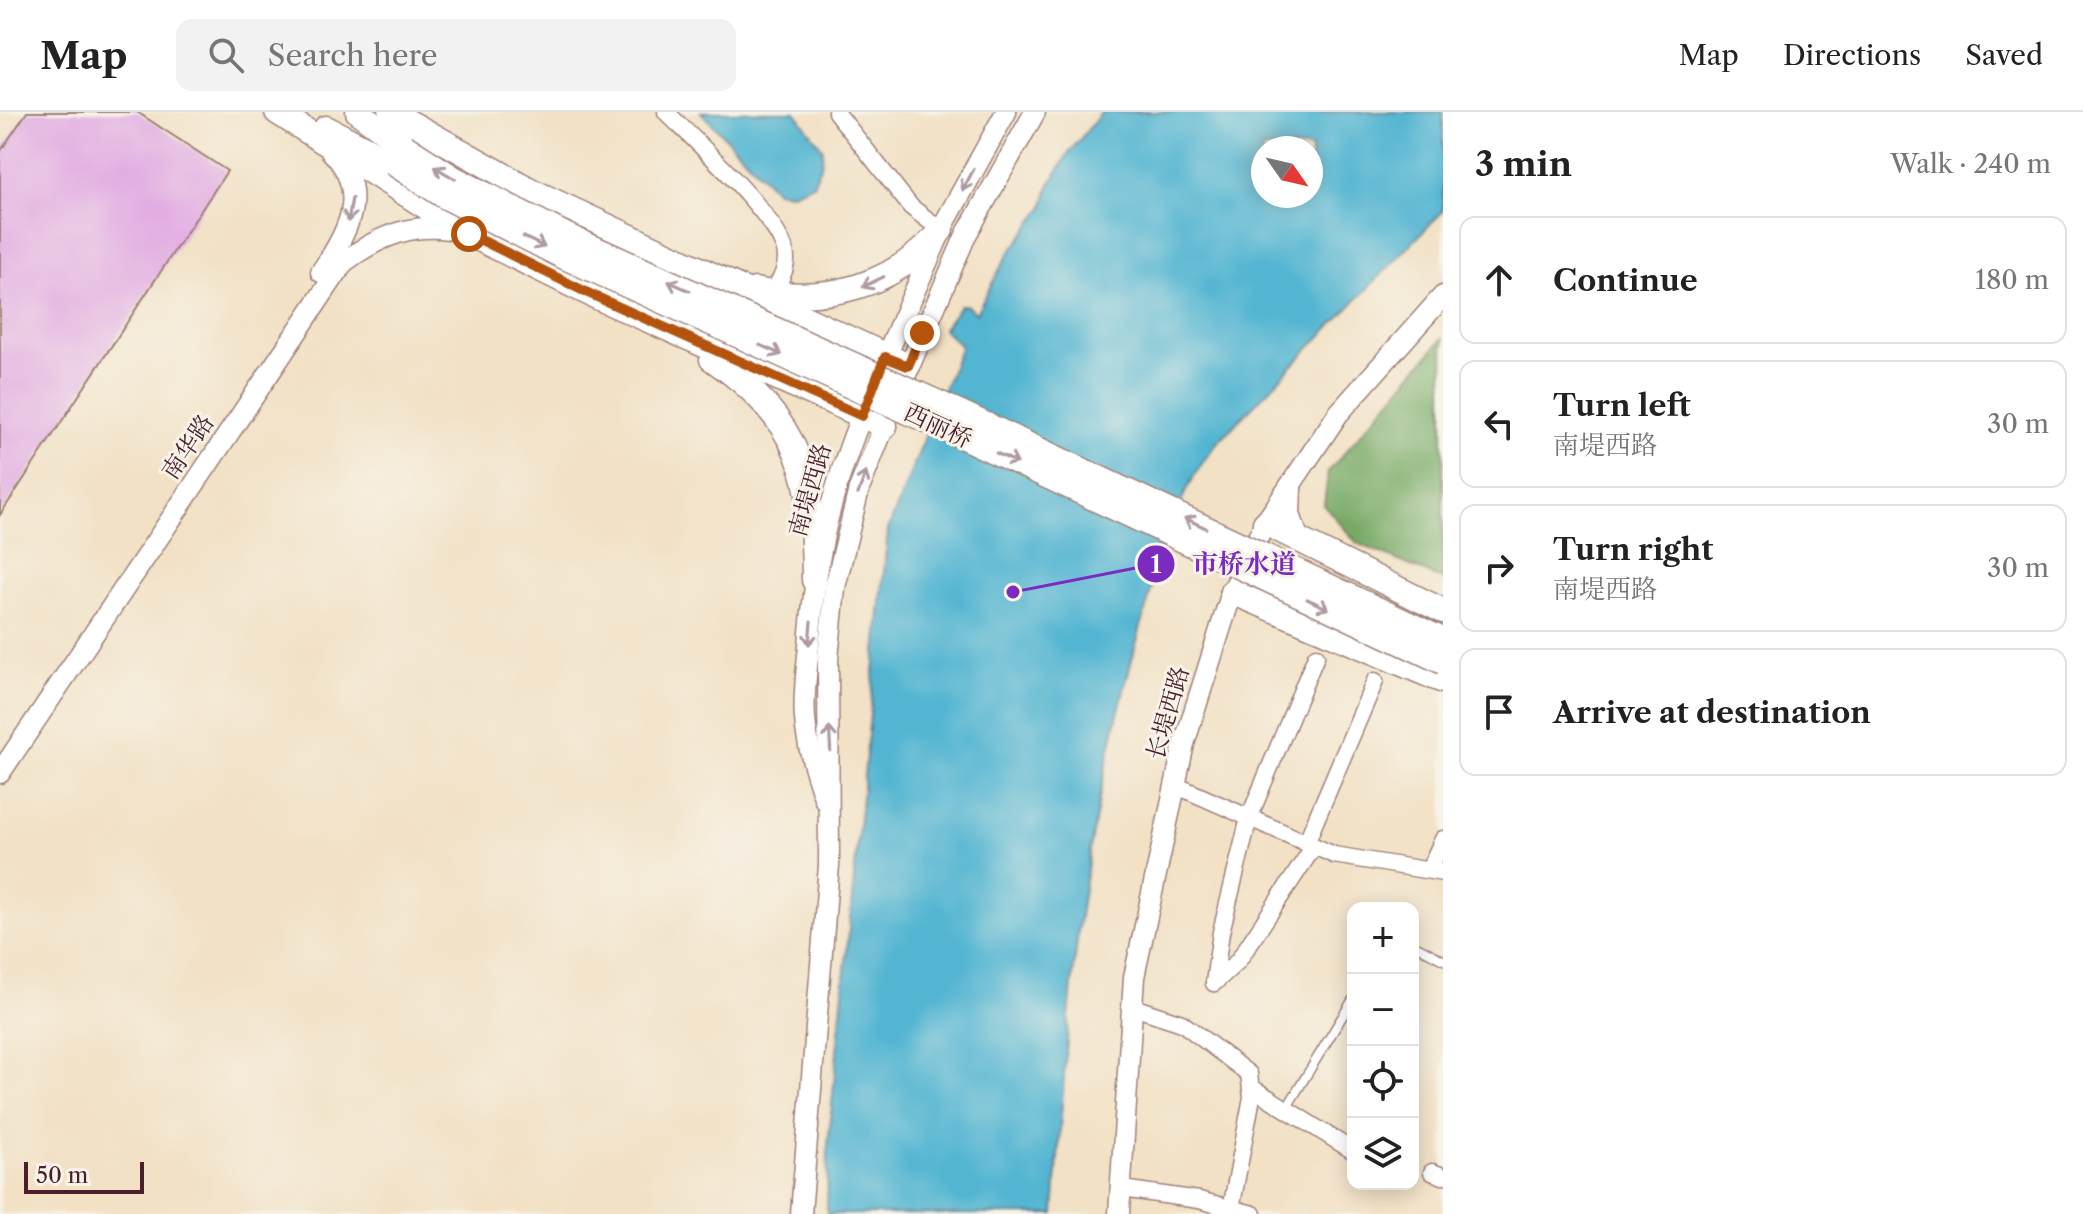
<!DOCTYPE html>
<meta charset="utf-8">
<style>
:root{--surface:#fff;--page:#f2f2f2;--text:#222;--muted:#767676;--line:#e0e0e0}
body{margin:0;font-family:"Libre Caslon Text","Noto Serif SC",serif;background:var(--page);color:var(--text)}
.controls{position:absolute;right:24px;bottom:24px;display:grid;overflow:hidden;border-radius:16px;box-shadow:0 4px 20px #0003}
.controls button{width:72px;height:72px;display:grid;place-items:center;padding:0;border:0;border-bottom:2px solid var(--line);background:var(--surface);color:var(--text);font:40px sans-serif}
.compass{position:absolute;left:1251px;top:24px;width:72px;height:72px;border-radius:50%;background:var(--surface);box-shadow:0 4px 20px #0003;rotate:124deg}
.scale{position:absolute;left:24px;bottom:20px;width:120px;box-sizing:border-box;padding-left:8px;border:4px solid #4a1f2b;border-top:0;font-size:22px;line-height:28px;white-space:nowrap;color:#4a1f2b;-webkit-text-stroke:6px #f7f3e8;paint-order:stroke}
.stop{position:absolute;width:24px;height:24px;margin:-18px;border:6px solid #b45309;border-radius:50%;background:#fff}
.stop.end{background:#b45309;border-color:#fff;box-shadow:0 2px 8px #0008}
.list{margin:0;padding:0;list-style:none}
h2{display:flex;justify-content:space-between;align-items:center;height:104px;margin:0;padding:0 32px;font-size:34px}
h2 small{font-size:26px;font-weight:400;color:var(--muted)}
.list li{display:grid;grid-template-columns:52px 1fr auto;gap:24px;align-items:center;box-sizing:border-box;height:128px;margin:0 16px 16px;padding:0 16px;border:2px solid var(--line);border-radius:16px}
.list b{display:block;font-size:30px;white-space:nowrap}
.list p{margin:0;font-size:26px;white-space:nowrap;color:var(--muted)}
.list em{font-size:26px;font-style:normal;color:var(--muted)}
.icon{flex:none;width:44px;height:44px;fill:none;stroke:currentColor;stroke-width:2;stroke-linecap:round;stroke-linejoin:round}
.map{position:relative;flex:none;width:1443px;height:1102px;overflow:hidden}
header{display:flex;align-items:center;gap:48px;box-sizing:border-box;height:112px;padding:0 40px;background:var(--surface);border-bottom:2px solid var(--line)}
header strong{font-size:38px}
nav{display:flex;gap:44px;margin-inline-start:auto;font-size:28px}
.search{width:560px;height:72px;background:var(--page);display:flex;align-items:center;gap:20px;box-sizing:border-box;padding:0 28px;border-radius:16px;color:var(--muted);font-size:30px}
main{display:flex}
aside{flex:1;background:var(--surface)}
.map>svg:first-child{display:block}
.forest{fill:#78aa66;stroke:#616448;stroke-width:2}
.water{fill:#53b5d2;stroke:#4e6a7e;stroke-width:2;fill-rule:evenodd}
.building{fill:#e2ade2}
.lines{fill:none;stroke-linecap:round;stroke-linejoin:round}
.service-casing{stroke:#9e8078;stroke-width:11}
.minor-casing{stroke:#9e8078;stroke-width:19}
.tertiary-casing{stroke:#9e8078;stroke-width:23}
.secondary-casing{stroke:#9e8078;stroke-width:27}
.service{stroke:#fff;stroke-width:8}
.minor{stroke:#fff;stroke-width:16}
.tertiary{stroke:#fff;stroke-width:20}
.secondary{stroke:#fff;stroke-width:24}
.secondary-bridge-casing{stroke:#9e8078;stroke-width:27;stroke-linecap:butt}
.secondary-bridge{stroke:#fff;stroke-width:24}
.oneway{stroke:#ae9aa0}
.route{stroke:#b45309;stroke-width:10}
.labels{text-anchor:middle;stroke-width:6;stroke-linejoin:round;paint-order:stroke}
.street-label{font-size:24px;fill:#4a1f2b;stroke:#f7f3e8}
.leader{fill:none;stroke:#7b2cbf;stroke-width:3}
.callout-dot{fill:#7b2cbf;stroke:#f7f3e8;stroke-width:3}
.mark-label{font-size:24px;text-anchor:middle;font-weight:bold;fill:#fff}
.callout-label{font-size:26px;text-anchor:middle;font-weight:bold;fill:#7b2cbf;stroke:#f7f3e8;stroke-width:6;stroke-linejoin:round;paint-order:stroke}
</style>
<header>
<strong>Map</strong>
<div class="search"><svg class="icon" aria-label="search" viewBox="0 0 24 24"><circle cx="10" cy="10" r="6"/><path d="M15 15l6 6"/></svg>Search here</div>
<nav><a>Map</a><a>Directions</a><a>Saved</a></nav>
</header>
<main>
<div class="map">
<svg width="1443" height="1102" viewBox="0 0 1443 1102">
<rect width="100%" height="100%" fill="#f7f3e8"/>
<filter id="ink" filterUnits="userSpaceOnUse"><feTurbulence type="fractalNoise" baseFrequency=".0125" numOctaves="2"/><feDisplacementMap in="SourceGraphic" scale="16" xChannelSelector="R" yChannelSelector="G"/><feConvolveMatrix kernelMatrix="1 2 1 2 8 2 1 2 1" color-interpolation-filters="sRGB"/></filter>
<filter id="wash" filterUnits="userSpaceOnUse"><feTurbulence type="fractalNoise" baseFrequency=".006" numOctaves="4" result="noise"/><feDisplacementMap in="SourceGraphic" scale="32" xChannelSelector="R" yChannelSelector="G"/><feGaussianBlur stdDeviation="1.8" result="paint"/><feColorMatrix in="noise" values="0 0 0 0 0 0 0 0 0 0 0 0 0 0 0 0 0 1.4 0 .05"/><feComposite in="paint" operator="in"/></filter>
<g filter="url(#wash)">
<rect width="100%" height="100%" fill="#f2e1c5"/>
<path class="forest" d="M1443,226V468L1357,431L1324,393L1328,360Z"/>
<g class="water">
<path d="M701,0H795L823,37L821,54L813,72L792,81L776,79Z"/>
<path d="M1102,0H1443V99L1216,332C1174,385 1163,439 1144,503C1125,571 1107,641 1095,710C1071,836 1063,974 1054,1102H827L828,1033L888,418L961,234L943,217L960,194L966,193L976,201L1007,144L1043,96L1050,72L1068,42ZM1263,36H1311V84H1263Z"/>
</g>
<g id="blocks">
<path class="building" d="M27,0H137L227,59L0,403V40Z"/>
</g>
</g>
<g filter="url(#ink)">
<use href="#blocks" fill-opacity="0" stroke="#9e8078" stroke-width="2"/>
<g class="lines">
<defs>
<g id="service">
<path d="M1413,832L1443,848"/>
<path d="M1286,997L1353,887"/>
</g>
<g id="minor">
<path d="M666,0C693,27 788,112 786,147C786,160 779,170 772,181"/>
<path d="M836,0L911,95L941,118"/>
<path d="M1175,673L1334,743L1443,761"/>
<path d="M1306,731L1375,569"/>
<path d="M1429,758L1443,727"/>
<path d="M1214,871L1221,820L1249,706L1316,544"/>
<path d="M1214,871L1238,849L1314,734"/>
<path d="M1133,895L1182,911L1249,962L1252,985L1231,1097"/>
<path d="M1251,975L1353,1039"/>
<path d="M1432,1060L1443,1064"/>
<path d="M1122,1077L1199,1088L1253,1102"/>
</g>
<g id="tertiary">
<path d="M321,160C348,121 371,79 331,39"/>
<path d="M880,258L944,112L1006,0"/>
<path d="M903,269L966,123L1035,0"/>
<path d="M1291,376L1290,402L1299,428"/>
<path d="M0,661L344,150C380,123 417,108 463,120"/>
<path d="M825,688C816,661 807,635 805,606C803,582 807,557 809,533C816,438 831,380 866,292"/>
<path d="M801,1102L829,753L828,547L835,475L859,377L889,302"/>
<path d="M1119,1102L1134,865L1184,632L1232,480L1265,411L1338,302L1443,184"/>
</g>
<g id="secondary">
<path d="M277,0L469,122L588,181L885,314"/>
<path d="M358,0L404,34"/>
<path d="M391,0L532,79L908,254"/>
<path d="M326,16L393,51"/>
<path d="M755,178C826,192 894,175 941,118"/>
<path d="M712,247C803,310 813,364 814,468"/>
<path d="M1265,411L1443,499"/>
<path d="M1232,480L1443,569"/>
</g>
</defs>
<use href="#service" class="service-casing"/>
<use href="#minor" class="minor-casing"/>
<use href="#tertiary" class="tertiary-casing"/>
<use href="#secondary" class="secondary-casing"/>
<use href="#service" class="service"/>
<use href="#minor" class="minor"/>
<use href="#tertiary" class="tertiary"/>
<use href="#secondary" class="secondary"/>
<defs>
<g id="secondary-bridge">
<path d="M404,34L455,67L569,125L963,302L1443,528"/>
<path d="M393,51L444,84L560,143L955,321L1443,550"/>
</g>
</defs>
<use href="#secondary-bridge" class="secondary-bridge-casing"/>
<use href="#secondary-bridge" class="secondary-bridge"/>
</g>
<defs><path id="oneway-shaft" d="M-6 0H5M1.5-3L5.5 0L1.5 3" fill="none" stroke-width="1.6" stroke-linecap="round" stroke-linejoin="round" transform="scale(2)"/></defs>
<g class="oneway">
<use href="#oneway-shaft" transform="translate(445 61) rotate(-149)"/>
<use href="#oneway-shaft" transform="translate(968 68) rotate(118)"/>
<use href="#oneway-shaft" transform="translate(350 98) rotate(99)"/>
<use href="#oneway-shaft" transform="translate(534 130) rotate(26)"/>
<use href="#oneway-shaft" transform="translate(873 170) rotate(154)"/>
<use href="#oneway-shaft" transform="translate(679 174) rotate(-156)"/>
<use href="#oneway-shaft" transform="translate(771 238) rotate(24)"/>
<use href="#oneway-shaft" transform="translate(1007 346) rotate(25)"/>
<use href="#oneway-shaft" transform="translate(862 371) rotate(-70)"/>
<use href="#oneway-shaft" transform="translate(1195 411) rotate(-155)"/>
<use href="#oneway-shaft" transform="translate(1318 492) rotate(25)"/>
<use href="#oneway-shaft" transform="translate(810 521) rotate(95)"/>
<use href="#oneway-shaft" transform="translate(830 627) rotate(-93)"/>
</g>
</g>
<g class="lines" filter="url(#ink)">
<path class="route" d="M469,122L588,181L862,304L885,245L908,254L922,221"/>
</g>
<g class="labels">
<g class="street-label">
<text transform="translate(938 314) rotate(25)" y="8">西丽桥</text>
<text transform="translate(188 335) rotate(-56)" y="8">南华路</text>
<text transform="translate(810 378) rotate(-74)" y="8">南堤西路</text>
<text transform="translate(1168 601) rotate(-74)" y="8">长堤西路</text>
</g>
</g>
<path class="leader" d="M1013 480L1156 452"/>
<g class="callout-dot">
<circle cx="1013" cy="480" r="8"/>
<circle cx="1156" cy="452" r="20"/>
</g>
<g class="mark-label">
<text x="1156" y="461">1</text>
</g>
<g class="callout-label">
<text x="1244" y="461">市桥水道</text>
</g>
</svg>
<div class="controls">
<button>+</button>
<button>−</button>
<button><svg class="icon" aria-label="locate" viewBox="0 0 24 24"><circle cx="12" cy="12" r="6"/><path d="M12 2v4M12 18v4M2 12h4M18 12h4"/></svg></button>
<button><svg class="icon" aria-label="layers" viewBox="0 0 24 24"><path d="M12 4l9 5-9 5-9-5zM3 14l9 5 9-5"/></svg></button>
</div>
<svg class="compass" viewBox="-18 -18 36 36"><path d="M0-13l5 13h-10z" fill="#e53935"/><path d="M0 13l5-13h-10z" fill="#767676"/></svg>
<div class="scale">50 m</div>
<div class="stop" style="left:469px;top:122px"></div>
<div class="stop end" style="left:922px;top:221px"></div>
</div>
<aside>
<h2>3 min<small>Walk · 240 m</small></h2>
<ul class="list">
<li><svg class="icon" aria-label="ahead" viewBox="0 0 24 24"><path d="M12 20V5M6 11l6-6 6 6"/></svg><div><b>Continue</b></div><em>180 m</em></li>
<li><svg class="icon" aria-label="left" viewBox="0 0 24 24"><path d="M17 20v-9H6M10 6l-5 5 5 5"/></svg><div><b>Turn left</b><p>南堤西路</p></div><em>30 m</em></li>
<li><svg class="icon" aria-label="right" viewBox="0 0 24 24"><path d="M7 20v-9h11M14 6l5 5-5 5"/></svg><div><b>Turn right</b><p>南堤西路</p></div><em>30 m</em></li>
<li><svg class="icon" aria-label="arrive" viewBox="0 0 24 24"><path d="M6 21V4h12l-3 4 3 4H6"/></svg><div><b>Arrive at destination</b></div></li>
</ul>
</aside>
</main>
